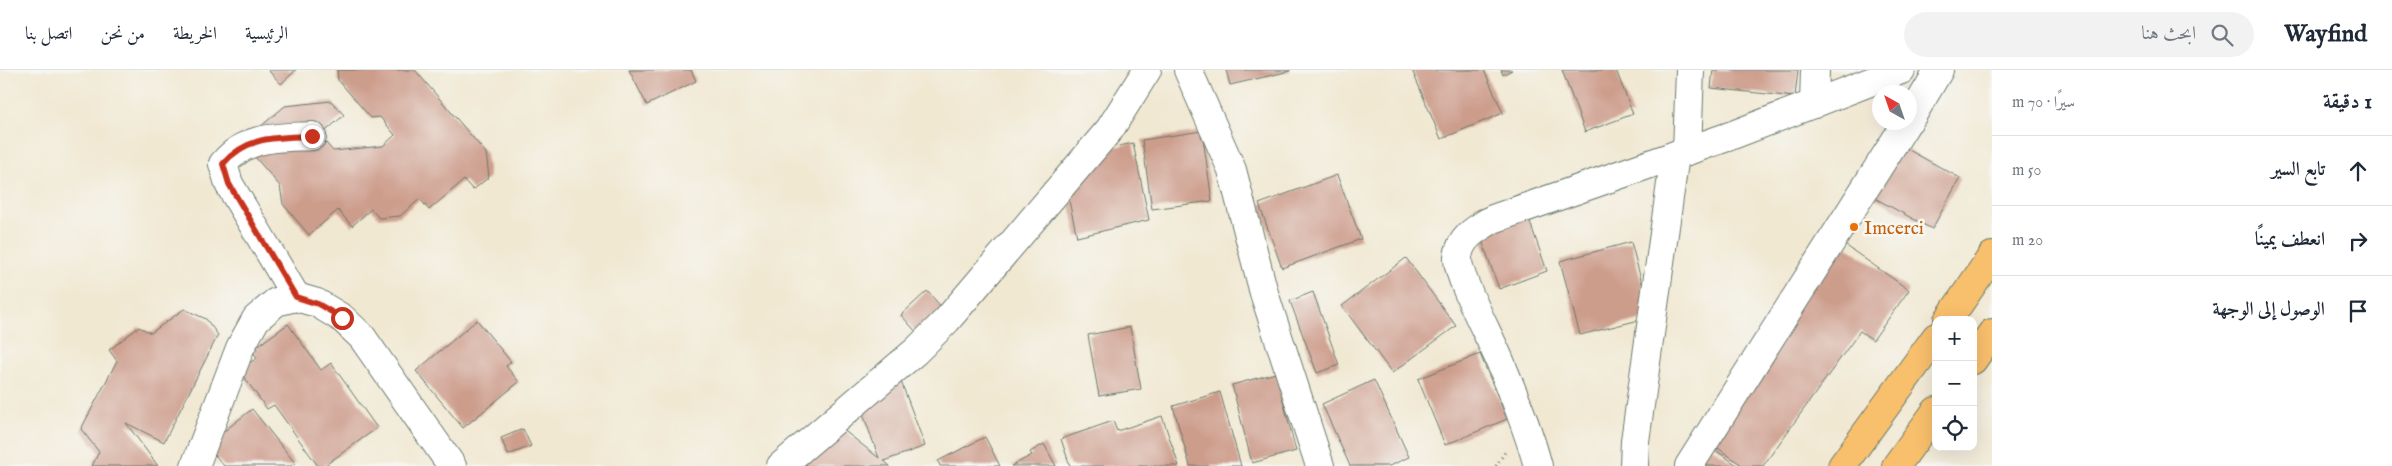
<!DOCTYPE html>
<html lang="ar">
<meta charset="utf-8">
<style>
:root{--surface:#fff;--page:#f2f2f3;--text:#1f2937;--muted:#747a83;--line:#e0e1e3}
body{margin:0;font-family:"IM FELL English",Amiri,serif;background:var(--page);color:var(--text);direction:rtl}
.controls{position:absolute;right:15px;bottom:15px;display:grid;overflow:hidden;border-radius:10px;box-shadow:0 5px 20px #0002}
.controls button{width:45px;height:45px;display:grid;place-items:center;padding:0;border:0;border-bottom:1px solid var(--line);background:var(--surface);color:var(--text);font:25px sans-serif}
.compass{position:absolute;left:1872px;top:15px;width:45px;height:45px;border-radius:50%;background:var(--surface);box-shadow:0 5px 20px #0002;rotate:320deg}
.stop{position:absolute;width:15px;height:15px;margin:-11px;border:4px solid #c8321e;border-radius:50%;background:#fff}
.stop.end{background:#c8321e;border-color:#fff;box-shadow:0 1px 5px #0008}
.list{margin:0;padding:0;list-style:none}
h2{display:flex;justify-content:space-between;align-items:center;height:65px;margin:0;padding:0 20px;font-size:21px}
h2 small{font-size:16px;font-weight:400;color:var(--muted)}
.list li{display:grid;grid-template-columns:32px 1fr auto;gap:15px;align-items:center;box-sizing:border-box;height:70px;padding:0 20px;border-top:1px solid var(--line)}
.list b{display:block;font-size:19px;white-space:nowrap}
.list em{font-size:16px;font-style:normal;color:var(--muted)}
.icon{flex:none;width:28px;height:28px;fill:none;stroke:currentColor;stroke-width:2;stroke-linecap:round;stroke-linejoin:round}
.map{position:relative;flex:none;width:1992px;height:396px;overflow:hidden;direction:ltr}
header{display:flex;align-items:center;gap:30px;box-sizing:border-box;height:70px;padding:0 25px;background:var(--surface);border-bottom:1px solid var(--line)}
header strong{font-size:24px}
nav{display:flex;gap:28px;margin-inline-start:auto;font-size:18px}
.search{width:350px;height:45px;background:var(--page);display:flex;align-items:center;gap:12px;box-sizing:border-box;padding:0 18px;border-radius:28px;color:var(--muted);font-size:19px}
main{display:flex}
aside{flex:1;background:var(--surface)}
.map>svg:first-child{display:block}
.building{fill:#cd9d8c}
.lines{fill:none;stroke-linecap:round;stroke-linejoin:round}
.minor-casing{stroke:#68796b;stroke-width:30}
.major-casing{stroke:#68796b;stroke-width:30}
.path{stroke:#68796b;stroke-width:3;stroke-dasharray:1 4;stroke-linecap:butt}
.minor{stroke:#fff;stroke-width:28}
.major{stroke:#f8bf6c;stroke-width:28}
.route{stroke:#c8321e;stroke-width:6}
.food-dot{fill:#e8710a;stroke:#f6f6f2;stroke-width:2}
.labels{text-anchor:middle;stroke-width:5;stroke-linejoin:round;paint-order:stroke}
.food-label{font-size:19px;fill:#c56008;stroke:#f6f6f2;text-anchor:start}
</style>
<header>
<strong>Wayfind</strong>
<div class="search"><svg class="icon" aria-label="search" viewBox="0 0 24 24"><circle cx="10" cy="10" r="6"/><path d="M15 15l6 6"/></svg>ابحث هنا</div>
<nav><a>الرئيسية</a><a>الخريطة</a><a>من نحن</a><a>اتصل بنا</a></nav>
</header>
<main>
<aside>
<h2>1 دقيقة<small>سيرًا · 70 m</small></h2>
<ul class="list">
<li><svg class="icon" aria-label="ahead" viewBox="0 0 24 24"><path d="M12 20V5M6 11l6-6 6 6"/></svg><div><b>تابع السير</b></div><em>50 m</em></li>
<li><svg class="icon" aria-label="right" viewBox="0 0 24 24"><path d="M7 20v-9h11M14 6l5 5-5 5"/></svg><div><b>انعطف يمينًا</b></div><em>20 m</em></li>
<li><svg class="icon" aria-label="arrive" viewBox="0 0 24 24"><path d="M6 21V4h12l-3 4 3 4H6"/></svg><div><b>الوصول إلى الوجهة</b></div></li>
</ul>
</aside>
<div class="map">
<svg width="1992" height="396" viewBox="0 0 1992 396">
<rect width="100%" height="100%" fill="#f6f6f2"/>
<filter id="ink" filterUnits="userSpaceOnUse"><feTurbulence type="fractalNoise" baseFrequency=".02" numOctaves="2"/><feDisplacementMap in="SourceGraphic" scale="10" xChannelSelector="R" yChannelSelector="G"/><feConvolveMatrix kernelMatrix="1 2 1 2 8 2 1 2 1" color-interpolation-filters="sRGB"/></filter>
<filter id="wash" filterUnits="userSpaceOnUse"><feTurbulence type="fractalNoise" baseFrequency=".0096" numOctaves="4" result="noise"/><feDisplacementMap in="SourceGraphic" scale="20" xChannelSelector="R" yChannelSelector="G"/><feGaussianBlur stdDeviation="1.12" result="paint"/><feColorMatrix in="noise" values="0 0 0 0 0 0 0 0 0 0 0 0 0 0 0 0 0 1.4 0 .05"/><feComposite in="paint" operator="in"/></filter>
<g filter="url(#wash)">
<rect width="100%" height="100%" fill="#f1e8d2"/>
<g id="blocks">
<g class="building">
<path d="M268,0H296L281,14Z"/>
<path d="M337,0H415L486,83L489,107L473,120L464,110L429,140L420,129L400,146L379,148L371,139L352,156L338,140L309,165L283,134L280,116L249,80L247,68L285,36L331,31L344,45L320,66L333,81L383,76L395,65L380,47L371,48L338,10Z"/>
<path d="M629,0H691L696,11L647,35Z"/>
<path d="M1226,0H1290V1L1230,15Z"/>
<path d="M1412,0H1484L1503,43L1441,69Z"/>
<path d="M1501,0H1512L1503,5Z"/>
<path d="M1562,0H1616L1633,44L1585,62Z"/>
<path d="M1713,0H1798L1795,27L1711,18Z"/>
<path d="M1202,61L1212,131L1152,139L1142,70Z"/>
<path d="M1133,73L1149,150L1077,167L1064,108L1087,83Z"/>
<path d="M1896,73L1960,108L1932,159L1867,124Z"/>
<path d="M1337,105L1361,169L1282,198L1259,134Z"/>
<path d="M1520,124L1547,201L1499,219L1472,142Z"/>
<path d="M1838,170L1909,220L1873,270L1860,261L1763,396H1743L1697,363Z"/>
<path d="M1631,172L1651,247L1580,265L1560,191Z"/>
<path d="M1406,188L1456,256L1392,303L1342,236Z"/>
<path d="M927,221L945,241L919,265L901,245Z"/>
<path d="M1313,222L1339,295L1317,303L1290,231Z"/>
<path d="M184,239L206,249L218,265L164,372L126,353L158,396H92L99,382L81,359L117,291L109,280L139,257L151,263Z"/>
<path d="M477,250L511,292L506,296L519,312L463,358L416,301Z"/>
<path d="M288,254L321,300L331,293L377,358L324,396H318L274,335L267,339L239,300L257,288L252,280Z"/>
<path d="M1130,257L1141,319L1099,326L1088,265Z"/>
<path d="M1480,284L1507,349L1445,375L1418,309Z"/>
<path d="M1276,303L1296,381L1252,393L1232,315Z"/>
<path d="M899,306L925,376L884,391L890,396H805L837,355L879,388L855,322Z"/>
<path d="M1374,310L1409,387L1389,396H1350L1322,334Z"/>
<path d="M1220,322L1241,396H1190L1173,336Z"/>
<path d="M252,339L295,393L291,396H224L207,375Z"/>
<path d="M1162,346L1179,396H1070L1061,369L1113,351L1117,361Z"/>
<path d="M523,359L531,376L508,385L501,368Z"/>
<path d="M985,367L1000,396H940L938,391Z"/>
<path d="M1044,374L1056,396H1011L1032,385L1030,382Z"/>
<path d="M1710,376L1738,396H1696Z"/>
</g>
</g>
</g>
<g filter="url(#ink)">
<use href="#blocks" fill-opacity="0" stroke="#68796b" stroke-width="1"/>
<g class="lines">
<defs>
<g id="minor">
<path d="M1188,0L1232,100L1264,223L1320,396"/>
<path d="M1814,34L1815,0"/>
<path d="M1910,49L1939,0"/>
<path d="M1687,81L1690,0"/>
<path d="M296,227L229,114L223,94C247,65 278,68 312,66"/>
<path d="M195,396L240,278L256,249L276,232L296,227L317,233L342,248L362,267L452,396"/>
<path d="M781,396L916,281L947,250L1110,59L1147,0"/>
<path d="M1538,396C1529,362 1515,328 1502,296C1494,274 1456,206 1458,187C1460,167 1478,158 1493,149L1730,66L1901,0"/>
<path d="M1634,396L1635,371L1675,85"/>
<path d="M1689,396L1907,52"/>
</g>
<g id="major">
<path d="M1948,250L1992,186"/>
<path d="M1973,290L1992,263"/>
<path d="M1842,396L1936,267"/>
<path d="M1896,396L1936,341"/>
</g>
</defs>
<use href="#minor" class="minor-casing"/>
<use href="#major" class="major-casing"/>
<path class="path" d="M1496,396L1505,382"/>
<use href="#minor" class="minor"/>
<use href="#major" class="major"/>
</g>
</g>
<g class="lines" filter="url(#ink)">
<path class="route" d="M312,66C278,68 247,65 223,94L229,114L296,227L318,234L342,248"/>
</g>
<circle class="food-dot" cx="1854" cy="157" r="5"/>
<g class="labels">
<g class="food-label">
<text x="1864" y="164">Imcerci</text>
</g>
</g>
</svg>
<div class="controls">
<button>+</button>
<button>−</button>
<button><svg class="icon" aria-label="locate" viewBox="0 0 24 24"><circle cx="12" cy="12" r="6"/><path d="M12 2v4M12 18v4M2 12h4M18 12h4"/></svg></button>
</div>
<svg class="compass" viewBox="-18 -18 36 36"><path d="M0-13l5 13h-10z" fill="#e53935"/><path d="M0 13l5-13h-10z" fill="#747a83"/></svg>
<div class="stop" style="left:342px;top:248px"></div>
<div class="stop end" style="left:312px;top:66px"></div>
</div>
</main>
